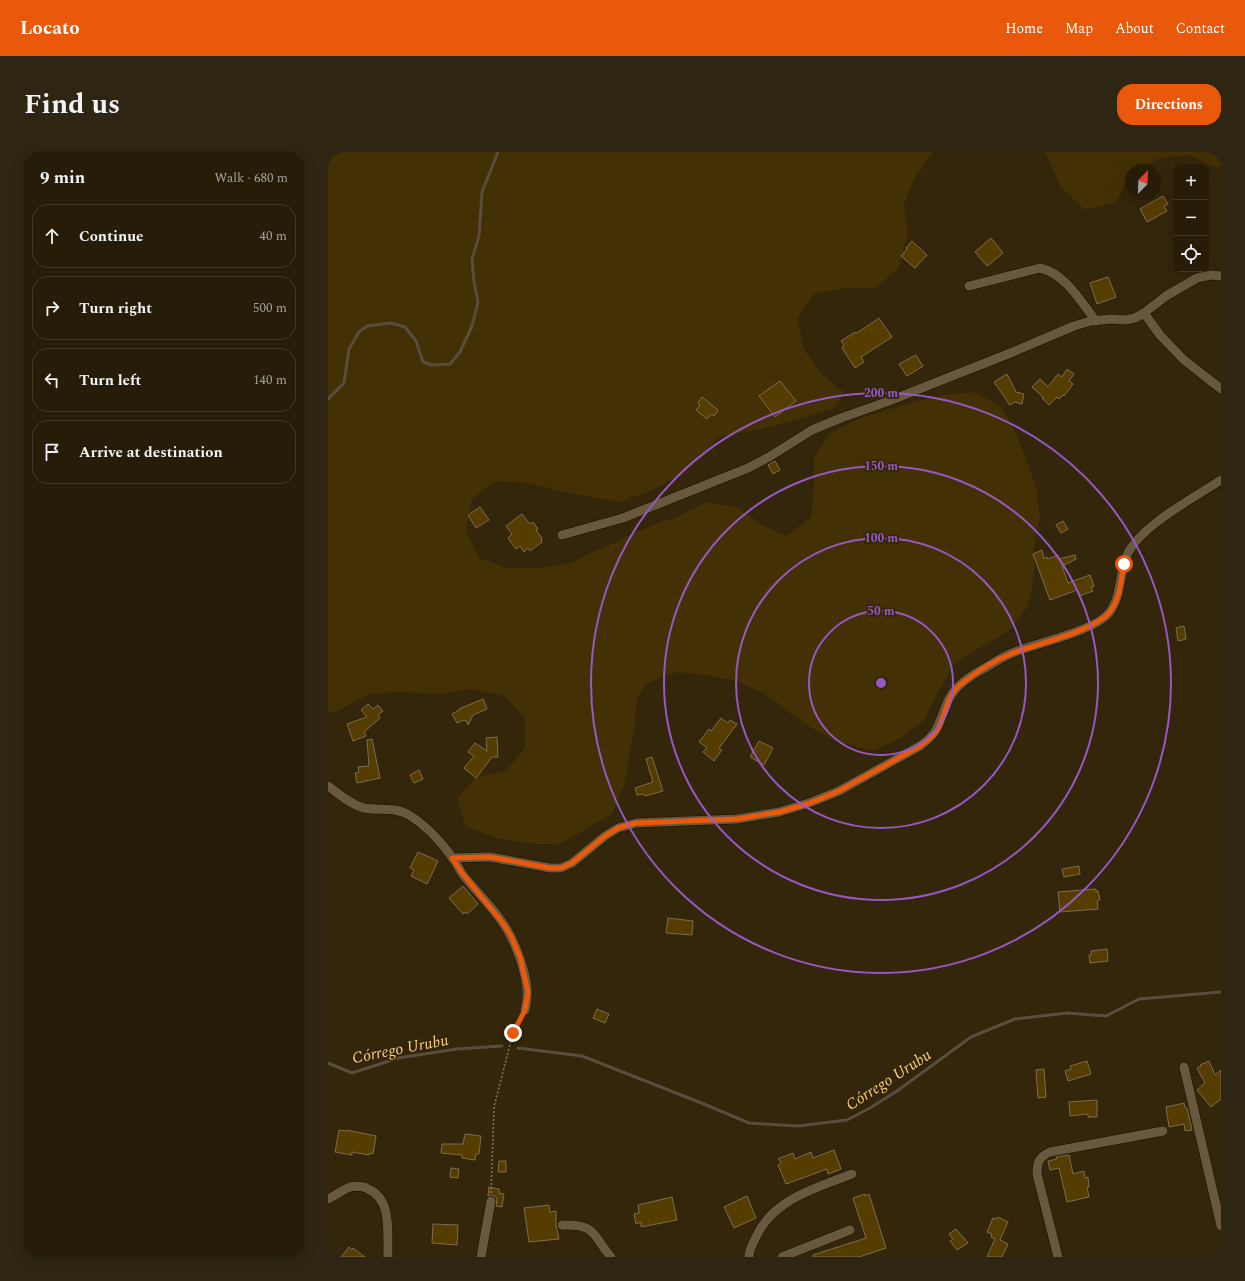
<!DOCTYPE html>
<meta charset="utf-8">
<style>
:root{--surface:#261c08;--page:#2e2512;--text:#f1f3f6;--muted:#a4a19c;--line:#423a29;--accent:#ea580c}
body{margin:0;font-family:Spectral,serif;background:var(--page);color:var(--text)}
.controls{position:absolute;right:12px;top:12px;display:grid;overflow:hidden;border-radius:8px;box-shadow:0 4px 16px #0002}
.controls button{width:36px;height:36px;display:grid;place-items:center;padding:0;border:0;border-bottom:1px solid var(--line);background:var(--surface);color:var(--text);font:20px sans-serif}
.compass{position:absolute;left:797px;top:12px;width:36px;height:36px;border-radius:50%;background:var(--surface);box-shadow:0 4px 16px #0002;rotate:23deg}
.stop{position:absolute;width:12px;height:12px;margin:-9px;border:3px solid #ea580c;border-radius:50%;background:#fff}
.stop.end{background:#ea580c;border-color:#fff;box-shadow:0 1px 4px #0008}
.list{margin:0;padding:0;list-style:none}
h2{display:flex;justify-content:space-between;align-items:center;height:52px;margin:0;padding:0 16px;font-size:17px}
h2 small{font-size:13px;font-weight:400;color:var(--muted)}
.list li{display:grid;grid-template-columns:26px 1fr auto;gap:12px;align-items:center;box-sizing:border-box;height:64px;margin:0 8px 8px;padding:0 8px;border:1px solid var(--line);border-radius:16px}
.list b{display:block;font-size:15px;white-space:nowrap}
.list em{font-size:13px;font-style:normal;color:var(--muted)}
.icon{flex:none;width:22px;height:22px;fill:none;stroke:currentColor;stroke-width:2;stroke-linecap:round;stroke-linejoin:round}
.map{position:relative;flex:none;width:893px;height:1105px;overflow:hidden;border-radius:16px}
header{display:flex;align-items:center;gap:24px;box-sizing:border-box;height:56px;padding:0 20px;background:var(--accent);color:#fff}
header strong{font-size:19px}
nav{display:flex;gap:22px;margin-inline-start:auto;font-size:14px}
.intro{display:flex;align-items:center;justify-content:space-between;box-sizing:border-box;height:96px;padding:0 24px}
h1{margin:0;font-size:28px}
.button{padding:10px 18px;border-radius:16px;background:var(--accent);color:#fff;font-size:14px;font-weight:700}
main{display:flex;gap:24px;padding:0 24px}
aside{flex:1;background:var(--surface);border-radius:16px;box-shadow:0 4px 16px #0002}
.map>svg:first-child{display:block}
.green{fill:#433005}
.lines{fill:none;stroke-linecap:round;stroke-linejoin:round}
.stream{stroke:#594d3e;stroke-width:3}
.building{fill:#553c00;stroke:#7c6d51}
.minor-casing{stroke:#1a0e00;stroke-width:10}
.path{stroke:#80755f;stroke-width:1.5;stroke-dasharray:2 2;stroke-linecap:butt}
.minor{stroke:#68593e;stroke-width:9}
.route{stroke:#ea580c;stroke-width:5}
.ring{fill:none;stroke:#9658c3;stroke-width:2}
.labels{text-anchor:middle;stroke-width:3.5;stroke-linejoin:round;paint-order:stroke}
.water-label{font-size:16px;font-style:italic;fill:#f7ce7f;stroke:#33260b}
.centre{fill:#9658c3;stroke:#33260b;stroke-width:2}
.ring-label{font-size:12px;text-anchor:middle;font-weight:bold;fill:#9658c3;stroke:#33260b;stroke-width:3.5;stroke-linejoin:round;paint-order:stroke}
</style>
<header>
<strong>Locato</strong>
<nav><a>Home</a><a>Map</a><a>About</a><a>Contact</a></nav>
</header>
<div class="intro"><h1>Find us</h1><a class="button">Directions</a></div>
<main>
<aside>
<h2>9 min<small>Walk · 680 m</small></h2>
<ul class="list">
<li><svg class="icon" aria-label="ahead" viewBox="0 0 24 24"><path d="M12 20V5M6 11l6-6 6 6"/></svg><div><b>Continue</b></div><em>40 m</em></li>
<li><svg class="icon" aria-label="right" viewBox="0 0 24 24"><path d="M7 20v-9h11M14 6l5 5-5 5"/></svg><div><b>Turn right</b></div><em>500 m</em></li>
<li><svg class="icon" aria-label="left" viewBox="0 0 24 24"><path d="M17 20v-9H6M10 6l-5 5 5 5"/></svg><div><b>Turn left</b></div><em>140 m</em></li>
<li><svg class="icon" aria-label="arrive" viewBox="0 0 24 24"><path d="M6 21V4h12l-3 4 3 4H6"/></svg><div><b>Arrive at destination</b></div></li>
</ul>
</aside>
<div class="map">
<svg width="893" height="1105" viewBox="0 0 893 1105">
<rect width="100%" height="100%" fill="#33260b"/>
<g class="green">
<path d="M0,0H605L587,25L576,53L580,82L571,116L547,136H517L486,142L469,167L476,197L493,221L516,241L507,256L451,273L391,285L372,307L347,326L321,340L292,350L230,339L200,331L168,329L144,347L138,378L151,406L180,416H210L240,412L322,374L351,364L378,350L409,355L432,372L459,384L483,365L486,335V305L503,281L530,267L589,249L617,243L647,240L673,255L688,281L708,335L712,365L706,394V424L700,454L682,478L628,510L610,540L597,567L573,586L545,599L514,591L485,577L435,541L408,529L379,523L347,520L319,531L309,546L306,577L296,634L284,662L230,693L199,691L168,686L138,674L129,646L149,625L178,619L197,596V566L175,543L143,537L114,542L71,540L41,542L15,556L0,562Z"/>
<path d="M717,0H893V15H887L861,3L831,6L812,18H803V24L787,51L756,57L733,35Z"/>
</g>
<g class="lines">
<g class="stream">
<path d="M0,247L16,231L21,197L31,180L39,174L63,171L77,175L88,189L95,210L104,213L122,212L132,200L144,174L150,150L146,130L144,107L151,84L154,40L170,0"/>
<path d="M190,896L254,904L376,952L421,971L470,974L519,968L542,956L569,939L643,885L687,867L739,861L778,864L811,847L893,840"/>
<path d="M0,911L24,921L70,906L129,897L174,894"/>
</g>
</g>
<g class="building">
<path d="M835,44L840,52L836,54L839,59L819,70L812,57Z"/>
<path d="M663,86L675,101L659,114L647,100Z"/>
<path d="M584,89L599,103L587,116L573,104L579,97L578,96Z"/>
<path d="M780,125L788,145L769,152L762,131Z"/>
<path d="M551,166L564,185L533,205L536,210L527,216L514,196L516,193L513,189L527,180L528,181L532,179Z"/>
<path d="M588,203L595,214L579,224L571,212Z"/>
<path d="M739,217L746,222L741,229L745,232L736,244L735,243L731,247L729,245L721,253L714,246L715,245L704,235L712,227L720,235L730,222L734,225Z"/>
<path d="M679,222L688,240L696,242L694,252L687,250L682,253L666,230Z"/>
<path d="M452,229L468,249L447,265L431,244Z"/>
<path d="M374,245L390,258L386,264L383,262L379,267L368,258L372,253L370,251Z"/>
<path d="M447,309L452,318L445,322L440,313Z"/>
<path d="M152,355L161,368L148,376L140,363Z"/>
<path d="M194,362L202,372L205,370L210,377L208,378L214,386L213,387L214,390L202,399L200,396L196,400L192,394L188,397L180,386L184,382L178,374Z"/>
<path d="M735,369L740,377L733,381L728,373Z"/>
<path d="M714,398L716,407L719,405L720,407L730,403L731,407L747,403L748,407L734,414L740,431L762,423L766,434L763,435L765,439L751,444L749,438L722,448L705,402Z"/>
<path d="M856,474L858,487L850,489L848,476Z"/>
<path d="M155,547L159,557L145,563L140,573L138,568L136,569V568L129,571L124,562L131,558V557Z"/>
<path d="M40,552L45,557L50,553L55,559L50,563L52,566L36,580L38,584L25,589L19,572L39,565L33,558Z"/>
<path d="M393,566L400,571L402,568L409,572L391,596L394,598L386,609L375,600L379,596L371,590L381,577L383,579Z"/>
<path d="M169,585L170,605H164L148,626L136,616L146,604L140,600L147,591L159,599L158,586Z"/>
<path d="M44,587L52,626L29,631L27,621L31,620L30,615L41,614L39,588Z"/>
<path d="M431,589L445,596L436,613L422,605Z"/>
<path d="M324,605L335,639L317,644L316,642L309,643L307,636L325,630L318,607Z"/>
<path d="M91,618L95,627L86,631L82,623Z"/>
<path d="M90,700L110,709L99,732L83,724L86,718L82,716Z"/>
<path d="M751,714L752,722L736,725L734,717Z"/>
<path d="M135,734L150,752L139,762L137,760L135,762L121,746Z"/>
<path d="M768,737V740L770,739L772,748L769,749L770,757L732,760L730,740Z"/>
<path d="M340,766L365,769L364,783L338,781Z"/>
<path d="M779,797L780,809L762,811L761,803H763V799Z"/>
<path d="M269,857L281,862L277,871L265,866Z"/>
<path d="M759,909L763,922L740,929L737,919L743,917L742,914Z"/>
<path d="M881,909L887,923L893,918V947L883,955L869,938L877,931L869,916L873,914L872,913Z"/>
<path d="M716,917L718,945L710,946L708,918Z"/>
<path d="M769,948V965H760V962L742,964L741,950Z"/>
<path d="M856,951L857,956H859L864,978L857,979L856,972L841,975L838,955Z"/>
<path d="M11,978L18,979V978L48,984L45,1002L41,1001V1003L24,1000V1003L7,1000Z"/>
<path d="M137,982L153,984L151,1002H148L147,1008L134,1006V1003L113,1001L114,992H135Z"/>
<path d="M506,998L513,1017L500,1022L499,1017L458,1032L450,1013L454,1011L450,1007L465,1001L467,1007L483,1000L485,1006Z"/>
<path d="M741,1003L745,1022L756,1019L757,1026L760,1025L761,1035H759L761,1045L739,1050L731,1016L722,1018L720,1009L729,1007L728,1005Z"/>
<path d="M171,1009H178V1020H170Z"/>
<path d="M123,1016L131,1017L130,1026L122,1025Z"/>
<path d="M161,1035L171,1037V1041L176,1042L174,1055L168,1054L169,1047L167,1044H160Z"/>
<path d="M537,1042V1044L541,1042L558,1096L531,1105H485V1103L538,1086L525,1046Z"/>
<path d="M419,1044L428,1066L406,1076L396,1055Z"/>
<path d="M344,1045L349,1068L313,1075V1070L308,1072L306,1062L311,1061L310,1053Z"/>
<path d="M221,1053L222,1060L228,1059V1073L231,1087L201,1090L196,1056Z"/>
<path d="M670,1065L680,1070L672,1088L680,1092L674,1105H659L667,1087L663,1085L664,1082L659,1080L665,1066L669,1067Z"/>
<path d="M105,1072L130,1073L129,1093L104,1091Z"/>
<path d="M628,1077L640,1091L629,1098L622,1089L625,1087L621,1082Z"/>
<path d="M21,1095L24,1098L25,1096L37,1105H13Z"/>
</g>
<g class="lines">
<defs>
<g id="minor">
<path d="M641,134L712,116C738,122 753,150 768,169"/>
<path d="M816,161L832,183L856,208L893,237"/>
<path d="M234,383L295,366L420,316L441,305L484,278L513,266L561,249L685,200L746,174L763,169L783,167L797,168L807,166L816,161L838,144L869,126L883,123L893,124"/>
<path d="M0,634C11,642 23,653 36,656C51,659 66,654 81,663C99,674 111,687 124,705C128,710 131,717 135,723C151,743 172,762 183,785C188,795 192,806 195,816C199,831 201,843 197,858"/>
<path d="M124,706L162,705L222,716H233L244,711L277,684L290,676L308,671L409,667L451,660L481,651L511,639L592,594C613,579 610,570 620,549C626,535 642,524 655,517C664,512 674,505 684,501C708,491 767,479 781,461C794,444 791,421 799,403C812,374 867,345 893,328"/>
<path d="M856,915L893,1074"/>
<path d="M0,1047C8,1043 14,1038 22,1035C28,1034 35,1034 40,1037C65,1047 59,1083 60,1105"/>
<path d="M234,1073C269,1072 264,1083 283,1105"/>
<path d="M153,1105L163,1049"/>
<path d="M421,1105C421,1097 425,1092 428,1085C445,1047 488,1036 524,1022"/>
<path d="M454,1105L522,1078"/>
<path d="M730,1105L709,1022C709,1010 711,1005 722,1000L835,979"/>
</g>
</defs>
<use href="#minor" class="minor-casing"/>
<path class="path" d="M163,1041L166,955L185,881L192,867"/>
<use href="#minor" class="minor"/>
</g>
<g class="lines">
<path class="route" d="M185,881L197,858L200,840L192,805L183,784L174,770L134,721L124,706L162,705L222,716H233L244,711L277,684L290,676L308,671L409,667L451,660L482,651L511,639L592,594C599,589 607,583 611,575C618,560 619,543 633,532C648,520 667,508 685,501C709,492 765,479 781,461C792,448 793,428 796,412"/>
</g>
<g class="ring">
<circle cx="553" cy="531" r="72"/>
<circle cx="553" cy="531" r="145"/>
<circle cx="553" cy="531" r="217"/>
<circle cx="553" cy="531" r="290"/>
</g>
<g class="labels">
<g class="water-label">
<text transform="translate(72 896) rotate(-11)" y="6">Córrego Urubu</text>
<text transform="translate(560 927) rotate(-33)" y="6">Córrego Urubu</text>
</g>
</g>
<circle cx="553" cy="531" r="6" class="centre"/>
<g class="ring-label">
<text x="553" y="245">200 m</text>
<text x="553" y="318">150 m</text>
<text x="553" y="390">100 m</text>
<text x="553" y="463">50 m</text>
</g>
</svg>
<div class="controls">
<button>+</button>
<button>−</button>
<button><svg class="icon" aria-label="locate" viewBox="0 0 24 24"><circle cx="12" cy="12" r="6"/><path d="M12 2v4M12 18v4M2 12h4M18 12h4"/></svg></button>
</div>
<svg class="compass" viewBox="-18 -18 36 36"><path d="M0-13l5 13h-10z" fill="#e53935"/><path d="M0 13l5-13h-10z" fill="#a4a19c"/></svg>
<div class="stop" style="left:796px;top:412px"></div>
<div class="stop end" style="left:185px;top:881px"></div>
</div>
</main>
